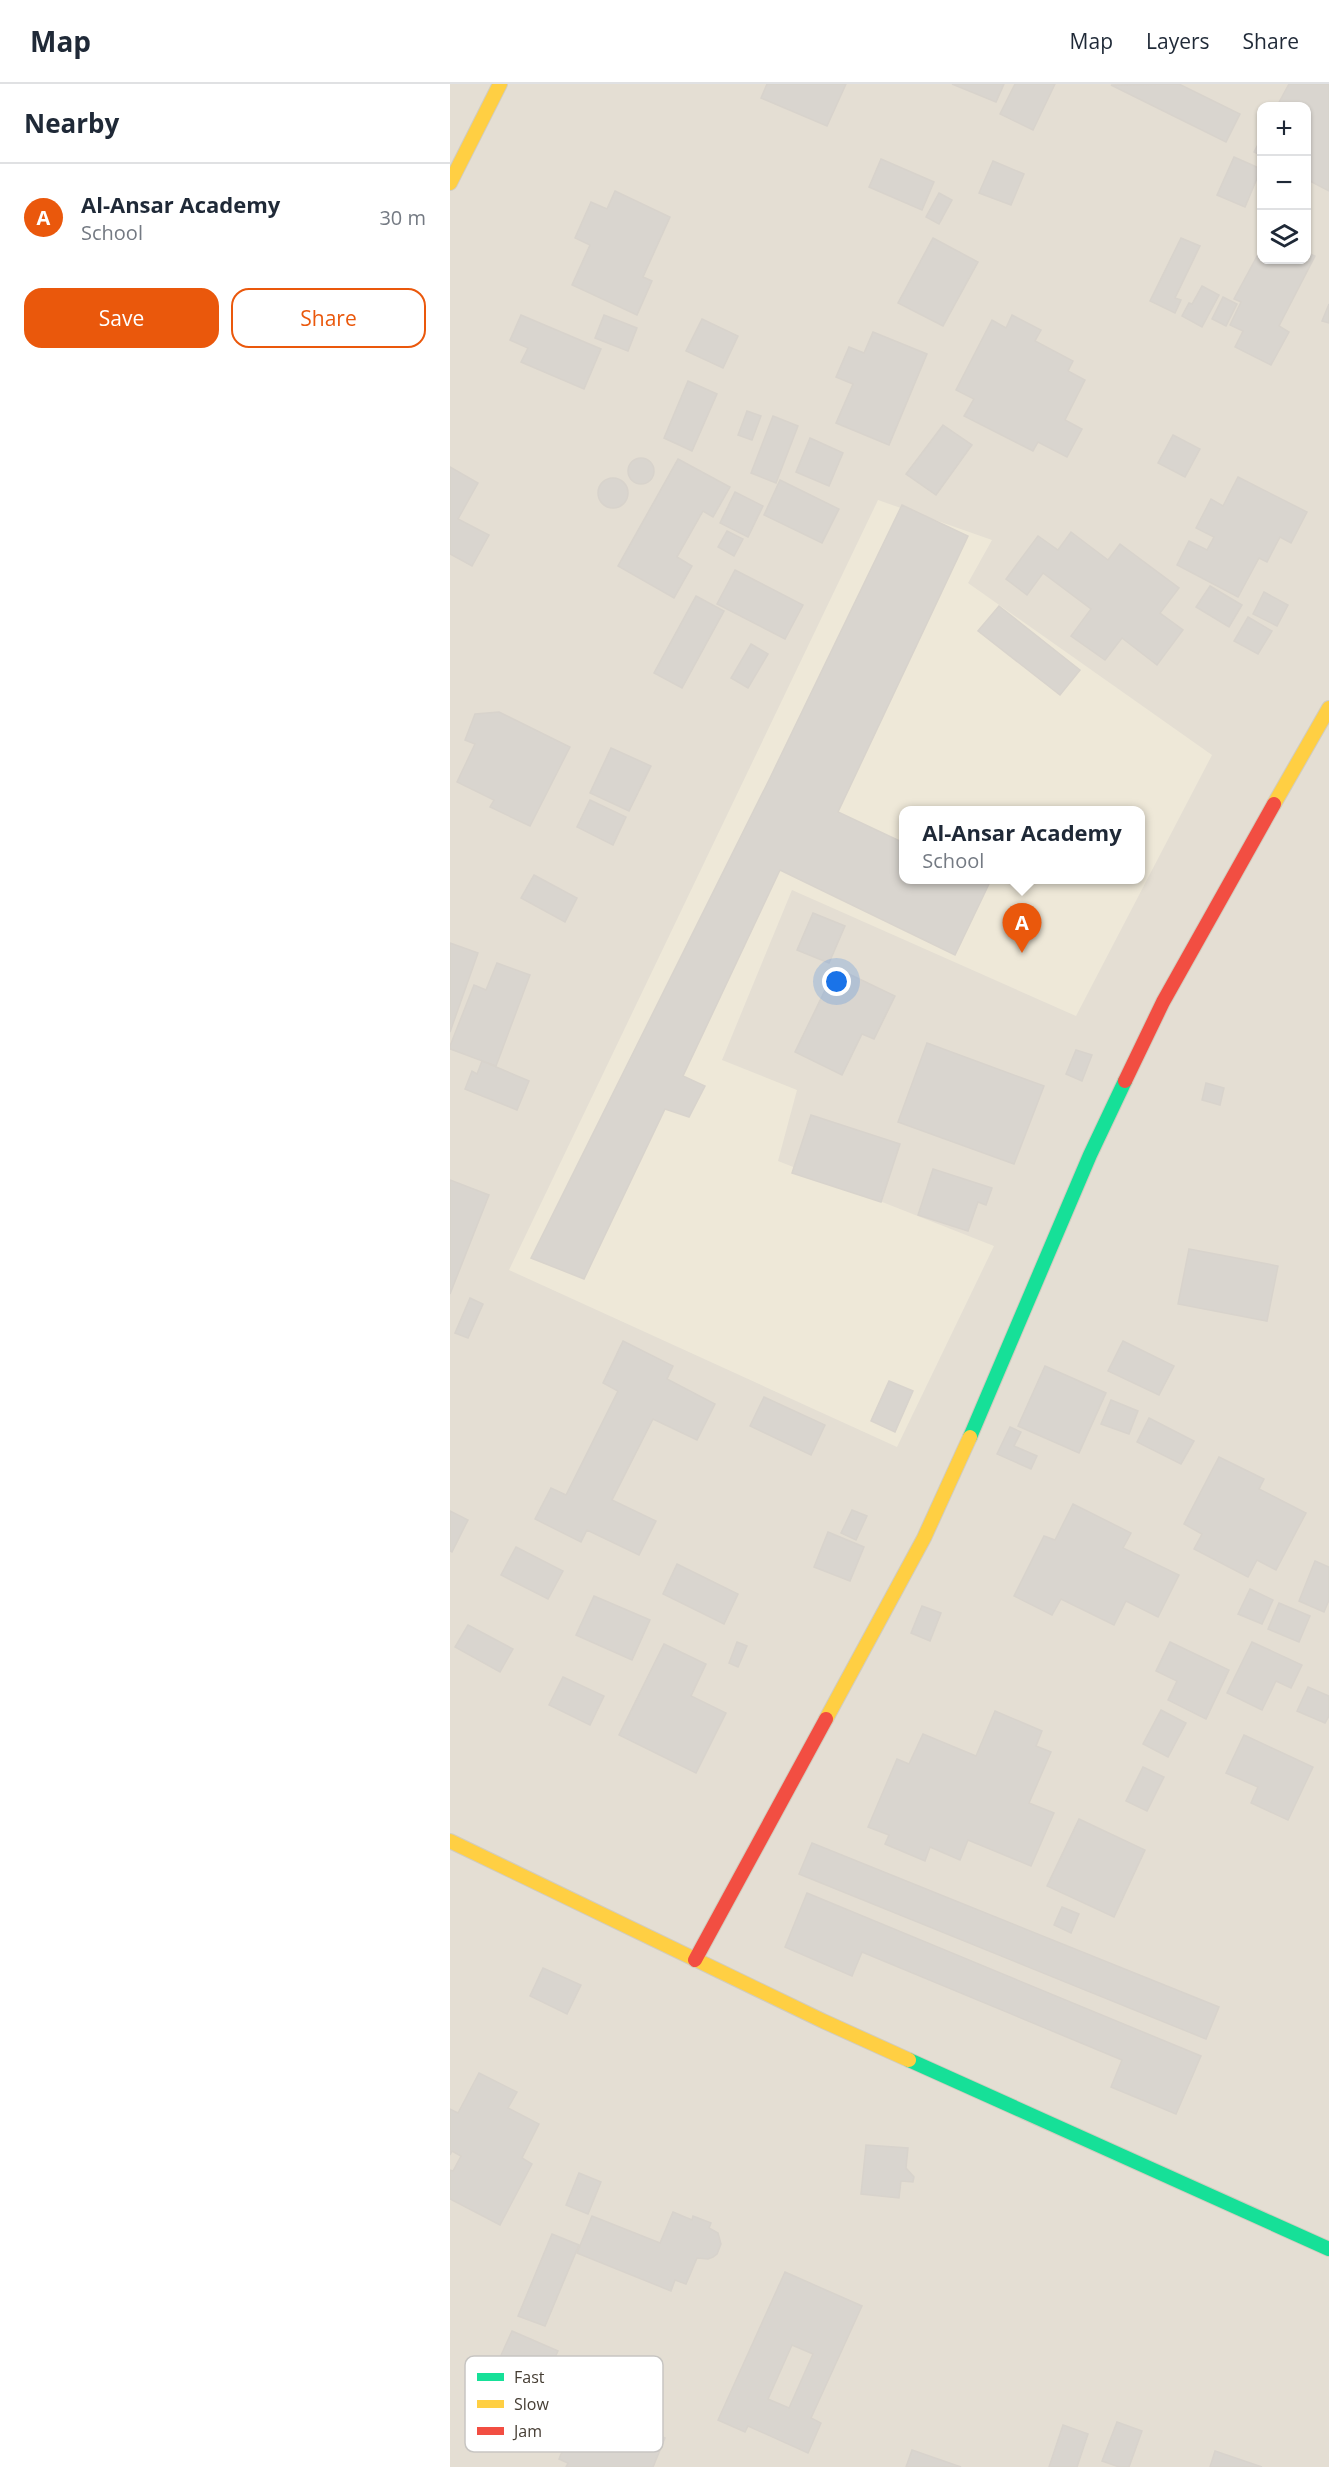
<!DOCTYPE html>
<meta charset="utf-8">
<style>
:root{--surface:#fff;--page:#f6f6f7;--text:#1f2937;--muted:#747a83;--line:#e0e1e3;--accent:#ea580c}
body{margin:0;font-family:"Open Sans",sans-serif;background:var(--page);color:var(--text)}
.controls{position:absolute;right:18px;top:18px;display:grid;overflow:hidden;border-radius:12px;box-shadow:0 2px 4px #0004}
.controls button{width:54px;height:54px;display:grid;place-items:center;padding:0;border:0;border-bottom:2px solid var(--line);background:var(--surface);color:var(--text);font:30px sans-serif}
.you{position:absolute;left:387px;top:898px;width:21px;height:21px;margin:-15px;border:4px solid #fff;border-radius:50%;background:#1a73e8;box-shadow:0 0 0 9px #1a73e833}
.badge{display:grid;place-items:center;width:39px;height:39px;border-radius:50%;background:var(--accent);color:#fff;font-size:20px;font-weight:700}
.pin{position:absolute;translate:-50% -50px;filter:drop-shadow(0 2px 3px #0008)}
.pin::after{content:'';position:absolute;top:32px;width:21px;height:18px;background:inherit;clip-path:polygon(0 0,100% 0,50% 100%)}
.popup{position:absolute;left:449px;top:722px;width:246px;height:78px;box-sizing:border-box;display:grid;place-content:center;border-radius:12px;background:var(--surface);filter:drop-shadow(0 2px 4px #0005);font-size:20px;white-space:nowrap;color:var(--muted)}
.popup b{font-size:22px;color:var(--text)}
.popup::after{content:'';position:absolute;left:50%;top:100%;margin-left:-12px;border:12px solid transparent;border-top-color:var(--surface)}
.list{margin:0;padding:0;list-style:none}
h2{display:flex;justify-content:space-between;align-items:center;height:78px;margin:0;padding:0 24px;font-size:26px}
h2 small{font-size:20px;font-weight:400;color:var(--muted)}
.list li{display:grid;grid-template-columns:39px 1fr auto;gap:18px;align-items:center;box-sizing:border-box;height:108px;padding:0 24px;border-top:2px solid var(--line)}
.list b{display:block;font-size:22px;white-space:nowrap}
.list p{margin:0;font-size:20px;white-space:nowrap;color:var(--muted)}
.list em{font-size:20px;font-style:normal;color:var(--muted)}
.actions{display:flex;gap:12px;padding:18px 24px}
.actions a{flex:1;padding:14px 0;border:2px solid var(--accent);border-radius:18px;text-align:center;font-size:21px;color:var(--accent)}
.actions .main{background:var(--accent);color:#fff}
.icon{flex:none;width:33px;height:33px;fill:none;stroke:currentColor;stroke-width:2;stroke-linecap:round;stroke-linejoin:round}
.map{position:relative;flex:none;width:879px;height:2383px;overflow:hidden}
header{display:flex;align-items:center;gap:36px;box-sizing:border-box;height:84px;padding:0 30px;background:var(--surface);border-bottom:2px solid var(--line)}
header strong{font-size:28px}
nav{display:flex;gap:33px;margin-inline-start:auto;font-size:21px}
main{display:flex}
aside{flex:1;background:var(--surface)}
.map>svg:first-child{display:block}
.residential{fill:#e4ded3;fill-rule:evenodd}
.education{fill:#eee8d8;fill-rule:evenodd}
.building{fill:#d9d5cf;stroke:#d8d3cc;stroke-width:1.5;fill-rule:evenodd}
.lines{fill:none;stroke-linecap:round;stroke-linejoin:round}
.fast-casing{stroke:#d1ccbe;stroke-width:16}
.slow-casing{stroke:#d1ccbe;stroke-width:16}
.jam-casing{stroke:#d1ccbe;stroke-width:16}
.fast{stroke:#16e098;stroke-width:14}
.slow{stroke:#ffcf43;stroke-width:14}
.jam{stroke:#f24e42;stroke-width:14}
.key{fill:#fff;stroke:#c7c5c2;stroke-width:1.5}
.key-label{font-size:16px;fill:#453d33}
</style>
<header>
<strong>Map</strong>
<nav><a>Map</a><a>Layers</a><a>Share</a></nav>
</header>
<main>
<aside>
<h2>Nearby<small></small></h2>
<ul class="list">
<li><span class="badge">A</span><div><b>Al-Ansar Academy</b><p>School</p></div><em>30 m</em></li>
</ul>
<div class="actions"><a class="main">Save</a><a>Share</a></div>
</aside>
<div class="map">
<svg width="879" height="2383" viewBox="0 0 879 2383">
<rect width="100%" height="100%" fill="#f0ede6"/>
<path class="residential" d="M0,0H879V2383H0ZM812,22H856V176H812ZM454,726H690V796H454Z"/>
<path class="education" d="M428,416L542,456L518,499L762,671L626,932L342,806L272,976L347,1006L328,1077L544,1162L447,1363L59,1186ZM454,726H690V796H454Z"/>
<g class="building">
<path d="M317,0H396L377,42L311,14Z"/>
<path d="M502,0H554L546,18Z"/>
<path d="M565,0H605L583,46L550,30Z"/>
<path d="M729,0L790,30L776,58L661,1Z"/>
<path d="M839,0H879V107L856,95V22H827Z"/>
<path d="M812,53V72L804,68Z"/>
<path d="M784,73L811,85L795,123L767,111Z"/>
<path d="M431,75L484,98L472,126L419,103Z"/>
<path d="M543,77L574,90L561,121L529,109Z"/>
<path d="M165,107L220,133L193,193L202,197L187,231L122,201L140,161L125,154L141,118L157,125Z"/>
<path d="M489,109L502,116L489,140L476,133Z"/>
<path d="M483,154L528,178L493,242L448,219Z"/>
<path d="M731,154L750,162L725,214L731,216L725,229L700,217Z"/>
<path d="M812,163V176H856V168L865,172L829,242L839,248L821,281L785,263L793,247L780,241L791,218L784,215Z"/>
<path d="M752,202L769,211L752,243L732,232L739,219L742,220Z"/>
<path d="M773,213L787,220L776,242L762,235Z"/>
<path d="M879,220V239L872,237Z"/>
<path d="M71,231L151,265L134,305L71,278L78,264L60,256Z"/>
<path d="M154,231L187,244L178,267L145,254Z"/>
<path d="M562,231L591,246L585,257L623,277L618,287L635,296L615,336L632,345L617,373L588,358L583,367L514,332L524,315L506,306L542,236L556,244Z"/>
<path d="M252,235L288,252L273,284L236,267Z"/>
<path d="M423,248L477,270L439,361L386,339L403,300L386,293L399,263L414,269Z"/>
<path d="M238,297L267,310L242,367L214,354Z"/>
<path d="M297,327L311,332L302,356L288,351Z"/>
<path d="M323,332L348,342L326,399L301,389Z"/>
<path d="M493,341L522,361L486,411L456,390Z"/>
<path d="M723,351L750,365L735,393L708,379Z"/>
<path d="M360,354L393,369L379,402L346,388Z"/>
<circle cx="191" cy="387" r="13"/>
<path d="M228,375L280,403L263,433L253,427L227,473L242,482L224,514L168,482Z"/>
<path d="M0,383L28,399L8,435L39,451L22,482L0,470Z"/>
<path d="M788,393L857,428L841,459L830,453L817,478L809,474L788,513L727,481L739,457L757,466L764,453L746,444L761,415L773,422Z"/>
<circle cx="163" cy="409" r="15"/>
<path d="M330,396L389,425L372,459L314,431Z"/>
<path d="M285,408L313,422L298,453L270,439Z"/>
<path d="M452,421L518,452L388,728L454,759V796H529L539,800L505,871L330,786L233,992L255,1002L239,1033L215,1025L134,1195L81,1174L319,696Z"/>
<path d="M277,447L293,455L284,472L268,463Z"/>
<path d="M621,448L658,476L670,460L729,504L710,529L733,546L707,581L672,554L655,576L621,552L641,525L593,489L577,511L556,495L588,452L608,466Z"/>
<path d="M285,486L353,521L335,555L267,520Z"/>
<path d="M760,502L792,521L779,543L746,523Z"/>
<path d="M814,508L838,521L827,542L803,530Z"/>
<path d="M246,512L274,527L232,604L204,589Z"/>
<path d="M549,522L630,586L610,611L528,547Z"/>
<path d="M798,533L822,547L808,570L784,557Z"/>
<path d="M301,560L318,570L298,604L281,594Z"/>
<path d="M49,628L120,663L80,742L40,723L44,716L7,698L25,660L15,656L25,630Z"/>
<path d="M161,664L201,682L179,727L140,709Z"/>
<path d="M140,716L176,733L163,761L127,743Z"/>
<path d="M84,791L127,814L115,838L71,814Z"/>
<path d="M363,829L395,842L379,879L347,866Z"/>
<path d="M0,859L28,869L0,948Z"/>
<path d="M47,879L80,891L46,982L0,965V962L24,901L36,906Z"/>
<path d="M399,890L445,912L424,955L412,950L392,991L345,968L378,900L391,906Z"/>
<path d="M477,959L594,1002L564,1080L448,1038Z"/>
<path d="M626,966L642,971L632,997L616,990Z"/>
<path d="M32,977L79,997L67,1026L15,1005L22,987L27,990Z"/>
<path d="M756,999L774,1004L770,1021L752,1016Z"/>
<path d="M361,1031L450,1060L431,1118L342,1089Z"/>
<path d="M483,1085L542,1104L536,1121L528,1118L518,1147L468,1131Z"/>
<path d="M0,1096L39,1111L0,1210Z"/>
<path d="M739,1165L828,1182L817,1237L728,1220Z"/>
<path d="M20,1214L33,1220L18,1254L5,1249Z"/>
<path d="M173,1257L223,1282L217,1295L265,1320L247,1356L203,1335L162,1416L206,1437L189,1471L137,1446L131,1458L85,1435L101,1404L116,1411L168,1307L153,1299Z"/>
<path d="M673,1257L724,1282L709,1311L658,1287Z"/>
<path d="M595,1282L656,1309L629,1369L568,1342Z"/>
<path d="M439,1297L463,1307L445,1348L421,1337Z"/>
<path d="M314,1313L375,1341L361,1371L300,1342Z"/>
<path d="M661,1316L688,1327L679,1350L651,1340Z"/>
<path d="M699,1334L744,1357L731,1380L687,1358Z"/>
<path d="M560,1343L571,1348L564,1362L587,1372L581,1385L547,1370Z"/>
<path d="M769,1373L814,1395L809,1405L856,1429L826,1486L807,1476L798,1493L744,1465L752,1450L734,1440Z"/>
<path d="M623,1420L681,1449L673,1464L729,1491L708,1533L676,1517L664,1541L611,1515L602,1531L564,1512L594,1452L605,1456Z"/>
<path d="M402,1426L417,1432L406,1456L391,1449Z"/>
<path d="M0,1427L18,1436L2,1468L0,1467Z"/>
<path d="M378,1448L414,1463L400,1497L364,1483Z"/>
<path d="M66,1463L113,1487L98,1515L51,1491Z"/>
<path d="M865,1477L879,1483V1516L874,1528L849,1517Z"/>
<path d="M227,1480L288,1510L274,1540L213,1510Z"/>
<path d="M800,1505L823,1516L812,1540L788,1530Z"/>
<path d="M144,1512L200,1536L182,1576L126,1551Z"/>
<path d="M829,1519L860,1532L849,1558L818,1545Z"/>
<path d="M472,1522L491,1529L480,1557L461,1549Z"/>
<path d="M18,1541L63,1565L50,1588L5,1563Z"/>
<path d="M287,1558L297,1562L288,1583L279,1579Z"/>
<path d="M720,1558L779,1586L756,1635L718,1616L727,1597L706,1587Z"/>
<path d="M802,1558L852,1581L841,1604L826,1597L812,1626L777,1609Z"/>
<path d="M214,1560L256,1580L241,1612L276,1629L246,1689L169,1651Z"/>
<path d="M113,1593L154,1612L140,1641L99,1621Z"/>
<path d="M858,1603L879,1612V1632L875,1639L847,1627Z"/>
<path d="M711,1626L736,1639L718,1673L693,1660Z"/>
<path d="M545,1627L592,1647L586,1662L601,1668L579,1719L604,1729L581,1782L518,1756L510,1776L480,1763L475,1777L435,1760L439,1751L418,1743L447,1675L459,1680L473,1650L526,1672Z"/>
<path d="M794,1651L863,1683L838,1736L801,1719L808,1703L776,1689Z"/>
<path d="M693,1683L714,1693L697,1727L676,1717Z"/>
<path d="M629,1735L695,1766L664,1833L597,1802Z"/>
<path d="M362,1759L769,1923L756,1955L349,1790Z"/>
<path d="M357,1809L751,1972L726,2030L661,2003L672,1976L412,1868L402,1892L335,1863Z"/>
<path d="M612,1823L629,1830L621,1849L604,1841Z"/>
<path d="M93,1884L131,1901L117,1930L80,1912Z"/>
<path d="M29,1989L67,2008L58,2024L89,2040L72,2074L82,2080L50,2141L0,2115V2086L3,2087L11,2072L2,2067L0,2071V2025L8,2029Z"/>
<path d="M416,2061L458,2064L456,2084L464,2093L463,2098L451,2097L449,2114L411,2110Z"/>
<path d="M129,2089L151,2098L138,2130L116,2121Z"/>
<path d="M223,2128L242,2136L243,2132L261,2139L259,2144L268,2149L271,2160L267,2170L263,2173L258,2175L247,2174L236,2200L225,2196L221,2207L127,2169L142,2132L210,2159Z"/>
<path d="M102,2150L129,2161L95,2242L68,2232Z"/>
<path d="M335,2188L412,2222L361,2334L371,2339L358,2369L298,2342L295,2348L268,2336ZM342,2261L363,2270L339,2324L318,2315Z"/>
<path d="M62,2247L108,2267L85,2316L56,2303L64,2285L48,2278Z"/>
<path d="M126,2308L139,2312L141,2308L158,2315L156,2319L179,2328L175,2337L215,2354L203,2383H116L118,2379L109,2375L120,2348L111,2344L115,2335L109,2332L117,2315L122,2317Z"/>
<path d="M667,2338L692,2347L679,2383H669L652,2377Z"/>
<path d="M613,2341L638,2350L627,2383H599Z"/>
<path d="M462,2366L511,2383H456Z"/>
<path d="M765,2367L812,2383H760Z"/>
</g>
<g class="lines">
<defs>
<g id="fast">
<path d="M520,1353L640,1071L675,997"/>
<path d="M459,1976L879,2165"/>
</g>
<g id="slow">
<path d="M0,99L50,0"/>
<path d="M824,720L879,624"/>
<path d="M376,1635L474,1454L520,1353"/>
<path d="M0,1757L373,1937L459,1976"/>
</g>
<g id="jam">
<path d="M675,997L713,918L824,720"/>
<path d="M245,1876L376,1635"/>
</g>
</defs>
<use href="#fast" class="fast-casing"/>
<use href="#slow" class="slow-casing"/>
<use href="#jam" class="jam-casing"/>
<use href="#fast" class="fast"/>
<use href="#slow" class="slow"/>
<use href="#jam" class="jam"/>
</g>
<rect x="15" y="2272" width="198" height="96" rx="9" class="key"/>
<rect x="27" y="2289" width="27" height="8" fill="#16e098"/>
<rect x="27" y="2316" width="27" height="8" fill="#ffcf43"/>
<rect x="27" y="2343" width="27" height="8" fill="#f24e42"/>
<g class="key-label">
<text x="64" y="2299">Fast</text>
<text x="64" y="2326">Slow</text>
<text x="64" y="2353">Jam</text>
</g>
</svg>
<div class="controls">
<button>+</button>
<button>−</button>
<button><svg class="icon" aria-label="layers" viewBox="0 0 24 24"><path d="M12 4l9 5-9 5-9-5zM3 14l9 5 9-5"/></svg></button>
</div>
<div class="you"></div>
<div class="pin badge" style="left:572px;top:869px">A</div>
<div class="popup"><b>Al-Ansar Academy</b>School</div>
</div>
</main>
